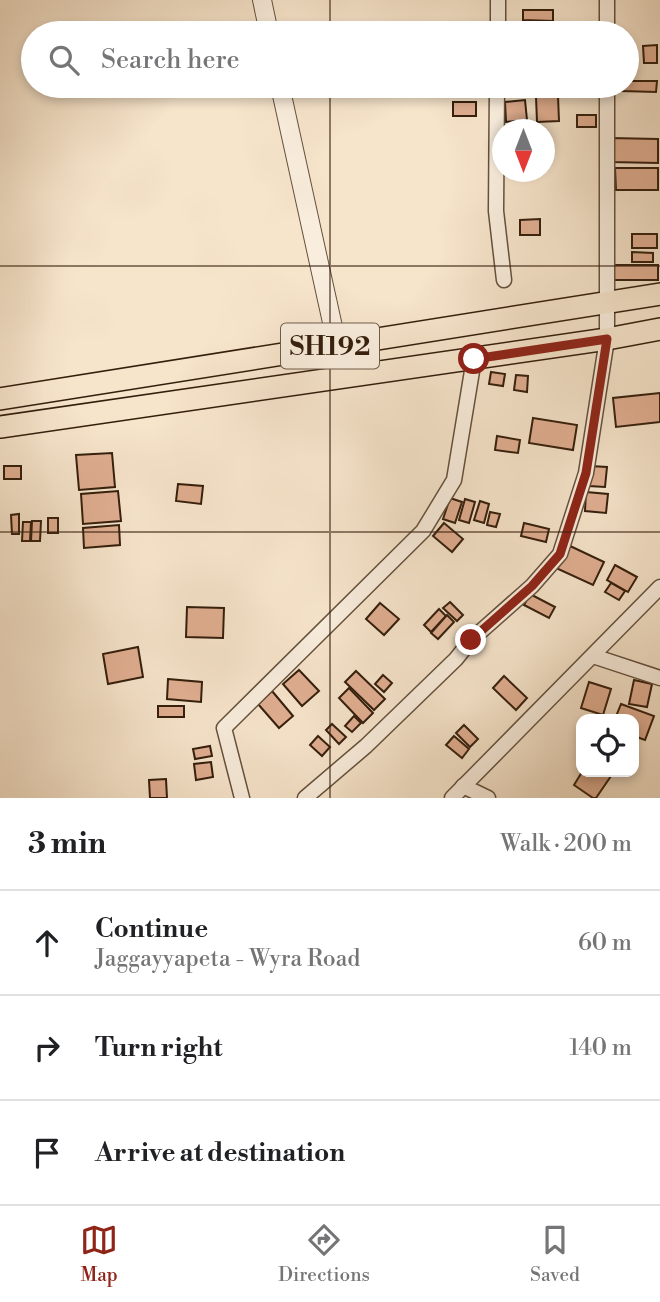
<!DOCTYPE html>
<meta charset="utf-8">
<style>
:root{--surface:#fff;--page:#f6f6f6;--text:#202124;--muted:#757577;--line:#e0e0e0;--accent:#8f2418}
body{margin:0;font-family:"Libre Bodoni",serif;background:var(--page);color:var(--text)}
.controls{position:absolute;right:21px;bottom:21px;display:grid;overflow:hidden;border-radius:14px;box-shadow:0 4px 10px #0003}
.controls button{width:63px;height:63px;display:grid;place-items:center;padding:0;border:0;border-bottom:2px solid var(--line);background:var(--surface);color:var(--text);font:35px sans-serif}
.compass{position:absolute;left:492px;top:119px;width:63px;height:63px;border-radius:50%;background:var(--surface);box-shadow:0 4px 10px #0003;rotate:180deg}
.stop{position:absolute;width:21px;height:21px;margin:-16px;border:5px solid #8f2418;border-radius:50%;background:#fff}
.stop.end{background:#8f2418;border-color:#fff;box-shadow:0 2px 7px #0008}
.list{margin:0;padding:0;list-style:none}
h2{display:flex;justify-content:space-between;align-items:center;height:91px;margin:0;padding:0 28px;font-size:30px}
h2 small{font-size:23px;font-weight:400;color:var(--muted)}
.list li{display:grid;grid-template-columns:46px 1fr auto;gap:21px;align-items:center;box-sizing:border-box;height:105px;padding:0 28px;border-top:2px solid var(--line)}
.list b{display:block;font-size:26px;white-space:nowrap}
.list p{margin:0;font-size:23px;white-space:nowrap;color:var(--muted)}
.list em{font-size:23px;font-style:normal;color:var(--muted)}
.icon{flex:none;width:38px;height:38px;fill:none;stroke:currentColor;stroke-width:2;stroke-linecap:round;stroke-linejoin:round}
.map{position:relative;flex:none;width:660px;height:798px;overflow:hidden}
.search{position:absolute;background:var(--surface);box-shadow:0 4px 10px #0003;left:21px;right:21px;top:21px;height:77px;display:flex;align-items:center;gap:18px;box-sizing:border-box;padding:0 24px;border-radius:38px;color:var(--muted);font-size:26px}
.sheet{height:406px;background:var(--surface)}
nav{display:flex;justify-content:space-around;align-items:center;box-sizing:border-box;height:98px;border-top:2px solid var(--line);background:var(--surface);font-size:19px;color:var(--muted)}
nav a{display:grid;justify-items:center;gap:4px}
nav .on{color:var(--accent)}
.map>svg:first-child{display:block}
.building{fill:#e0ae91;stroke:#341e0c;stroke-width:2}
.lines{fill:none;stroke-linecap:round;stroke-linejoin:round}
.minor-casing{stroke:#64503c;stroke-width:17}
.tertiary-casing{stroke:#64503c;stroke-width:20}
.primary-casing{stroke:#341e0c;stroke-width:24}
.minor{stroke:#f9eddd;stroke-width:14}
.tertiary{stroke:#f9eddd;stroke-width:18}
.primary{stroke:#f6e4cb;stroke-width:21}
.route{stroke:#8f2418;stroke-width:9}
.grid{fill:none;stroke:#341e0c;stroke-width:2;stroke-opacity:0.55}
.labels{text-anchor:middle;stroke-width:6;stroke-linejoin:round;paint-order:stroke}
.shield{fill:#f9eddd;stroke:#6f5c4b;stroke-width:2}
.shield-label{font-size:26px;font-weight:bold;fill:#341e0c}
</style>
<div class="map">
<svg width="660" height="798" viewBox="0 0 660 798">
<rect width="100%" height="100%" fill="#f6e4cb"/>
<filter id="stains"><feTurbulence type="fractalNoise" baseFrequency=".00286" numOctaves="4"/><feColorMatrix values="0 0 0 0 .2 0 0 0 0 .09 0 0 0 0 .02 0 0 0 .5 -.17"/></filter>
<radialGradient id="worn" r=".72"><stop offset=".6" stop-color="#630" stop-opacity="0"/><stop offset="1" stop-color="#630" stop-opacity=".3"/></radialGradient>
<g class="building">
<path d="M523,10H553V21L523,20Z"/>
<path d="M589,22V33H562V23Z"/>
<path d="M657,45V63H644L643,46Z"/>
<path d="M627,81H657L656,92L622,91V86H627Z"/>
<path d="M558,96L559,121L537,122L536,97Z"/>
<path d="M525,100L527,120L506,122L505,102Z"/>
<rect x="453" y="102" width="23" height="14"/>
<rect x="577" y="115" width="19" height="12"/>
<path d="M610,138L658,139V163L610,162Z"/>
<path d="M615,168H658V190H616Z"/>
<path d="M540,219V235H520V220Z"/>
<rect x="632" y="234" width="25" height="14"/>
<path d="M632,252L653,253V262H632Z"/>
<rect x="613" y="265" width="45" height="15"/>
<path d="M491,372L505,374L503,386L489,384Z"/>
<path d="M516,375L528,376L527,392L514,390Z"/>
<path d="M660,393V422L616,427L613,398Z"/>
<path d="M533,418L577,425L573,450L529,443Z"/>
<path d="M497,436L520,440L518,453L495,450Z"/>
<path d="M112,453L115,487L79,490L76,455Z"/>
<rect x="4" y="466" width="17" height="13"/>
<path d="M590,466L607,467L605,487L589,486Z"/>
<path d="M178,484L203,486L201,504L176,501Z"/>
<path d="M118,491L121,521L83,524L81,494Z"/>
<path d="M586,492L608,494L606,513L585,511Z"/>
<path d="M450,498L462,502L455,523L443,519Z"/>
<path d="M465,499L475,502L469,523L459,520Z"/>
<path d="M480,501L489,504L484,523L474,520Z"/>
<path d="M490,512L500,514L496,527L487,525Z"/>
<path d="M19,514V534H12L11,515Z"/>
<rect x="48" y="518" width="10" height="15"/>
<path d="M32,521H41L40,541H31Z"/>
<path d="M23,522H31L30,541H22Z"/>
<path d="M444,523L463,539L452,552L433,536Z"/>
<path d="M524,523L549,529L546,542L521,536Z"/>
<path d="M119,525L120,545L84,548L83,528Z"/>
<path d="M568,545L604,562L593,585L556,568Z"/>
<path d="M615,565L637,577L628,592L607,580Z"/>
<path d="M611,583L625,591L619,600L605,592Z"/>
<path d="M530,594L555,607L549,618L524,605Z"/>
<path d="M450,602L463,615L457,621L443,608Z"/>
<path d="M380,603L399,619L384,635L366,619Z"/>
<path d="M187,607L224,608L223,638L186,637Z"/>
<path d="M439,609L446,616L431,632L424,625Z"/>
<path d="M447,615L454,622L438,639L431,633Z"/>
<path d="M138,647L143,677L108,684L103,654Z"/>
<path d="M299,670L319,691L302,706L283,684Z"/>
<path d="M356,671L385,699L374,710L345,682Z"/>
<path d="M383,675L392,683L384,692L375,684Z"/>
<path d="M504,676L527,698L516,710L493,688Z"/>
<path d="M168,679L202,682L201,702L167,699Z"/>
<path d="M634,680L652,684L647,707L629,704Z"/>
<path d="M589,682L611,689L603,715L581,708Z"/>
<path d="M349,688L373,713L363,723L339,698Z"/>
<path d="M272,691L293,716L279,728L258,704Z"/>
<path d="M621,704L654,716L645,740L634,736V719H615Z"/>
<rect x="158" y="706" width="26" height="11"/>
<path d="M354,716L361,723L352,732L345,726Z"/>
<path d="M332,724L346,737L339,744L326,730Z"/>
<path d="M464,725L478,739L470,747L456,733Z"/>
<path d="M318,736L330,747L322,756L310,745Z"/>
<path d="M454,736L469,749L462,758L446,745Z"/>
<path d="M210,746L212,756L195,759L193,749Z"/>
<path d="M211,762L213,777L196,780L194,764Z"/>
<path d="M582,772H612L613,773L596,798H593L574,785Z"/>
<path d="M166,779L167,798H150L149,780Z"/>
</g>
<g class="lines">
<defs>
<g id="minor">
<path d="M607,0V33"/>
<path d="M498,33V0"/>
<path d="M497,86L496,211L504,280"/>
<path d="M593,656L660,678"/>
<path d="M463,786L488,798"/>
<path d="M242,798L224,728L423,531L454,480L474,359"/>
<path d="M305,798L366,746L456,659L471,640L532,586L560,554L586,473L607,339V86"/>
<path d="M452,798L660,587"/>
</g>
<g id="tertiary">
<path d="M262,0L269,33"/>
<path d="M280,86L337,345"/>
</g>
<g id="primary">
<path d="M0,399L660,294"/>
<path d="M0,427L607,339L660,329"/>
</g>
</defs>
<use href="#minor" class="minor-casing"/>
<use href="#tertiary" class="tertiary-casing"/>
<use href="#primary" class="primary-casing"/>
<use href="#minor" class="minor"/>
<use href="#tertiary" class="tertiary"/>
<use href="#primary" class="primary"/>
</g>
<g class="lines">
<path class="route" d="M471,640L532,586L560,554L586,473L607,339L474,359"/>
</g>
<path class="grid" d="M330,0V33M330,86V798M0,266H660M0,532H660"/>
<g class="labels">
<rect class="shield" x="281" y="323.5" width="98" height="45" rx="5"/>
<g class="shield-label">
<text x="330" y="355">SH192</text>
</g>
</g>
<rect width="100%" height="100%" filter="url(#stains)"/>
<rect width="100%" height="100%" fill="url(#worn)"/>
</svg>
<div class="controls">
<button><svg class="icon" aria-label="locate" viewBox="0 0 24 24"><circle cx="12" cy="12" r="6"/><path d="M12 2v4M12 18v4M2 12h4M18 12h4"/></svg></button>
</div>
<svg class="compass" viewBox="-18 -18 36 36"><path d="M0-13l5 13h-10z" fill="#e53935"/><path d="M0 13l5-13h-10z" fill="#757577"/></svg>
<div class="stop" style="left:474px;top:359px"></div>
<div class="stop end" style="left:471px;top:640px"></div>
<div class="search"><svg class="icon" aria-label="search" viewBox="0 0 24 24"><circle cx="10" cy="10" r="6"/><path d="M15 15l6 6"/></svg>Search here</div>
</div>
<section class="sheet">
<h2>3 min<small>Walk · 200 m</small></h2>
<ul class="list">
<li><svg class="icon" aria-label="ahead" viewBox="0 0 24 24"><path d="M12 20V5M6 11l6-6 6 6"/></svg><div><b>Continue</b><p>Jaggayyapeta - Wyra Road</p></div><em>60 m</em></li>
<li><svg class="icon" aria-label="right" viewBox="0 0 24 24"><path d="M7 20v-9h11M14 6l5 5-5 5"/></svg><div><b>Turn right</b></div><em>140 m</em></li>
<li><svg class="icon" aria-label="arrive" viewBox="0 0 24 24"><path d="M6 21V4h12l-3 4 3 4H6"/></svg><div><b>Arrive at destination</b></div></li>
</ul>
</section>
<nav>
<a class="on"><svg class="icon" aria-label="map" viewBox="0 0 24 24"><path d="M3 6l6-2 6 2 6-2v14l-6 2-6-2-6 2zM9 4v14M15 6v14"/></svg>Map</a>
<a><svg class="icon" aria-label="directions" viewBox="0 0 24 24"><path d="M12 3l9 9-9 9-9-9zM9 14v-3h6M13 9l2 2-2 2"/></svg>Directions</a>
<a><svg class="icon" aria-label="saved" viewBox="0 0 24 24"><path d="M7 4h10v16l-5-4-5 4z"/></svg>Saved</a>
</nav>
